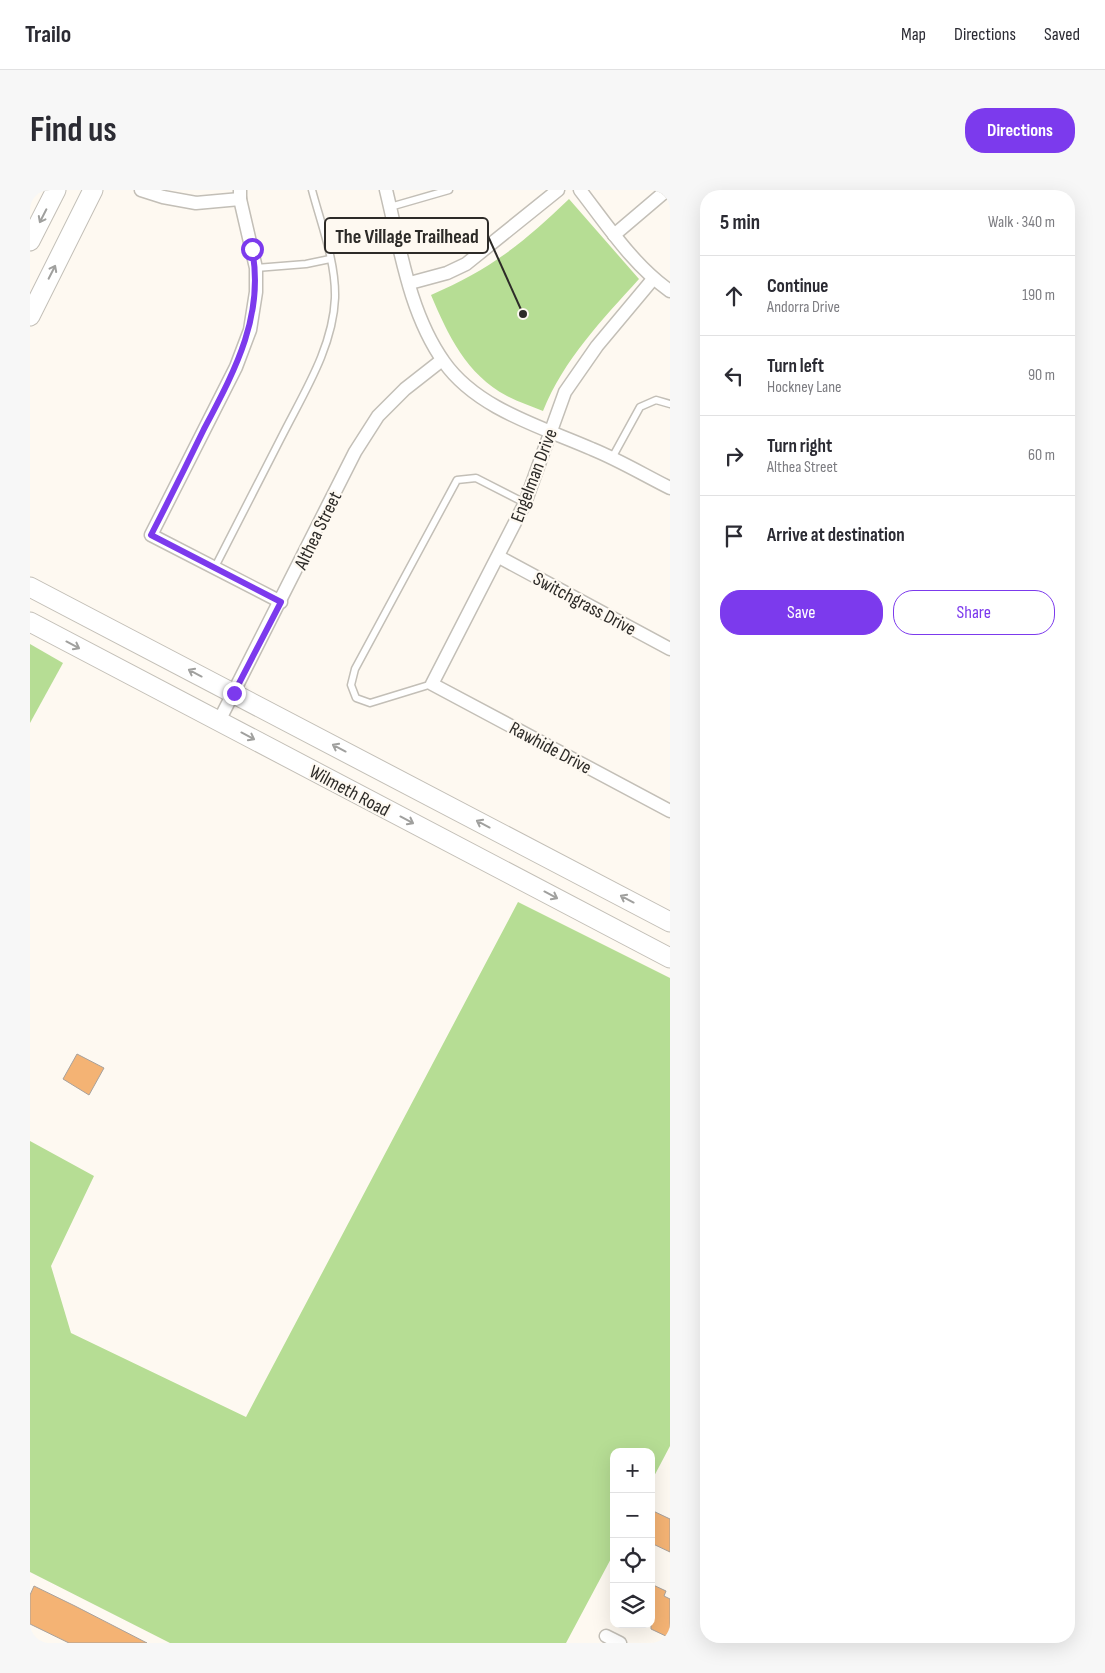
<!DOCTYPE html>
<meta charset="utf-8">
<style>
:root{--surface:#fff;--page:#f7f7f7;--text:#2b2b33;--muted:#7c7c81;--line:#e1e1e2;--accent:#7c3aed}
body{margin:0;font-family:"Sofia Sans Condensed",sans-serif;background:var(--page);color:var(--text)}
.controls{position:absolute;right:15px;bottom:15px;display:grid;overflow:hidden;border-radius:10px;box-shadow:0 5px 20px #0002}
.controls button{width:45px;height:45px;display:grid;place-items:center;padding:0;border:0;border-bottom:1px solid var(--line);background:var(--surface);color:var(--text);font:25px sans-serif}
.stop{position:absolute;width:15px;height:15px;margin:-11px;border:4px solid #7c3aed;border-radius:50%;background:#fff}
.stop.end{background:#7c3aed;border-color:#fff;box-shadow:0 1px 5px #0008}
.list{margin:0;padding:0;list-style:none}
h2{display:flex;justify-content:space-between;align-items:center;height:65px;margin:0;padding:0 20px;font-size:21px}
h2 small{font-size:16px;font-weight:400;color:var(--muted)}
.list li{display:grid;grid-template-columns:32px 1fr auto;gap:15px;align-items:center;box-sizing:border-box;height:80px;padding:0 20px;border-top:1px solid var(--line)}
.list b{display:block;font-size:19px;white-space:nowrap}
.list p{margin:0;font-size:16px;white-space:nowrap;color:var(--muted)}
.list em{font-size:16px;font-style:normal;color:var(--muted)}
.actions{display:flex;gap:10px;padding:15px 20px}
.actions a{flex:1;padding:11px 0;border:1px solid var(--accent);border-radius:20px;text-align:center;font-size:18px;color:var(--accent)}
.actions .main{background:var(--accent);color:#fff}
.icon{flex:none;width:28px;height:28px;fill:none;stroke:currentColor;stroke-width:2;stroke-linecap:round;stroke-linejoin:round}
.map{position:relative;flex:none;width:640px;height:1453px;overflow:hidden;border-radius:20px}
header{display:flex;align-items:center;gap:30px;box-sizing:border-box;height:70px;padding:0 25px;background:var(--surface);border-bottom:1px solid var(--line)}
header strong{font-size:24px}
nav{display:flex;gap:28px;margin-inline-start:auto;font-size:18px}
.intro{display:flex;align-items:center;justify-content:space-between;box-sizing:border-box;height:120px;padding:0 30px}
h1{margin:0;font-size:35px}
.button{padding:12px 22px;border-radius:20px;background:var(--accent);color:#fff;font-size:18px;font-weight:700}
main{display:flex;gap:30px;padding:0 30px}
aside{flex:1;background:var(--surface);border-radius:20px;box-shadow:0 5px 20px #0002}
.map>svg:first-child{display:block}
.green{fill:#b6dd94}
.building{fill:#f4b374;stroke:#a8a19b}
.lines{fill:none;stroke-linecap:round;stroke-linejoin:round}
.lane-casing{stroke:#c3bfb7;stroke-width:9}
.street-casing{stroke:#c3bfb7;stroke-width:15}
.secondary-casing{stroke:#c3bfb7;stroke-width:21}
.lane{stroke:#fff;stroke-width:6}
.street{stroke:#fff;stroke-width:12}
.secondary{stroke:#fff;stroke-width:19}
.oneway{stroke:#a0a09e}
.route{stroke:#7c3aed;stroke-width:6}
.labels{text-anchor:middle;stroke-width:4.5;stroke-linejoin:round;paint-order:stroke}
.street-label{font-size:19px;fill:#2d2b28;stroke:#fef9f1}
.leader{fill:none;stroke:#2d2b28;stroke-width:2}
.callout-dot{fill:#2d2b28;stroke:#fef9f1;stroke-width:2}
.callout{fill:#fef9f1;stroke:#2d2b28;stroke-width:2}
.callout-label{font-size:20px;text-anchor:middle;font-weight:bold;fill:#2d2b28}
</style>
<header>
<strong>Trailo</strong>
<nav><a>Map</a><a>Directions</a><a>Saved</a></nav>
</header>
<div class="intro"><h1>Find us</h1><a class="button">Directions</a></div>
<main>
<div class="map">
<svg width="640" height="1453" viewBox="0 0 640 1453">
<rect width="100%" height="100%" fill="#fef9f1"/>
<g class="green">
<path d="M539,9L609,89C572,130 534,169 513,221C501,216 488,212 477,206C436,184 418,145 401,105C461,79 492,54 539,9Z"/>
<path d="M0,454L33,473L0,533Z"/>
<path d="M488,712L640,788V1256L621,1292V1262H584V1363L536,1453H140L0,1382V951L64,986L21,1076L41,1143L216,1227Z"/>
</g>
<g class="building">
<path d="M47,864L74,878L59,905L33,889Z"/>
<path d="M621,1320L640,1329V1362L621,1353Z"/>
<path d="M621,1394L636,1401L634,1406L640,1409V1448L621,1439Z"/>
<path d="M4,1396L45,1416L117,1453H39L0,1434V1405Z"/>
</g>
<g class="lines">
<defs>
<g id="lane">
<path d="M360,17L419,0"/>
<path d="M226,78L276,74L300,69"/>
<path d="M582,268L610,217L626,210L640,214"/>
<path d="M185,377C207,334 229,291 251,248C273,204 303,158 305,108C306,72 291,34 282,0"/>
<path d="M402,494L340,513L326,508L321,495L325,479L427,290L446,288L495,313"/>
</g>
<g id="street">
<path d="M111,0L133,7L166,13L210,9"/>
<path d="M210,0V9L226,78V102L220,140L206,177L121,345L251,412"/>
<path d="M356,0C370,57 379,123 414,172C447,219 512,237 562,259C589,270 614,285 640,298"/>
<path d="M550,0C577,35 603,75 640,101"/>
<path d="M584,45L637,0"/>
<path d="M623,89L567,156L535,202L495,313L402,494L640,621"/>
<path d="M380,93L417,83L436,74L528,0"/>
<path d="M469,367L640,459"/>
<path d="M189,531L325,262L348,226L375,199L412,170"/>
<path d="M576,1446L590,1453"/>
</g>
<g id="secondary">
<path d="M0,51L26,0"/>
<path d="M0,126L63,0"/>
<path d="M0,397L640,732"/>
<path d="M0,432L640,768"/>
</g>
</defs>
<use href="#lane" class="lane-casing"/>
<use href="#street" class="street-casing"/>
<use href="#secondary" class="secondary-casing"/>
<use href="#lane" class="lane"/>
<use href="#street" class="street"/>
<use href="#secondary" class="secondary"/>
</g>
<defs><path id="oneway-shaft" d="M-6 0H5M1.5-3L5.5 0L1.5 3" fill="none" stroke-width="1.6" stroke-linecap="round" stroke-linejoin="round" transform="scale(1.25)"/></defs>
<g class="oneway">
<use href="#oneway-shaft" transform="translate(13 26) rotate(117)"/>
<use href="#oneway-shaft" transform="translate(22 82) rotate(-63)"/>
<use href="#oneway-shaft" transform="translate(43 455) rotate(28)"/>
<use href="#oneway-shaft" transform="translate(165 483) rotate(-152)"/>
<use href="#oneway-shaft" transform="translate(218 546) rotate(28)"/>
<use href="#oneway-shaft" transform="translate(309 558) rotate(-152)"/>
<use href="#oneway-shaft" transform="translate(377 630) rotate(28)"/>
<use href="#oneway-shaft" transform="translate(453 634) rotate(-152)"/>
<use href="#oneway-shaft" transform="translate(521 705) rotate(28)"/>
<use href="#oneway-shaft" transform="translate(597 709) rotate(-152)"/>
</g>
<g class="lines">
<path class="route" d="M204,503L251,412L121,345C139,310 157,274 174,239C204,182 235,126 222,59"/>
</g>
<g class="labels">
<g class="street-label">
<text transform="translate(503 285) rotate(-69)" y="7">Engelman Drive</text>
<text transform="translate(287 340) rotate(-64)" y="7">Althea Street</text>
<text transform="translate(555 413) rotate(28)" y="7">Switchgrass Drive</text>
<text transform="translate(521 557) rotate(28)" y="7">Rawhide Drive</text>
<text transform="translate(320 600) rotate(28)" y="7">Wilmeth Road</text>
</g>
</g>
<path class="leader" d="M493 124L458 46"/>
<circle class="callout-dot" cx="493" cy="124" r="5"/>
<rect class="callout" x="295" y="28" width="163" height="35" rx="5"/>
<g class="callout-label">
<text x="377" y="53">The Village Trailhead</text>
</g>
</svg>
<div class="controls">
<button>+</button>
<button>−</button>
<button><svg class="icon" aria-label="locate" viewBox="0 0 24 24"><circle cx="12" cy="12" r="6"/><path d="M12 2v4M12 18v4M2 12h4M18 12h4"/></svg></button>
<button><svg class="icon" aria-label="layers" viewBox="0 0 24 24"><path d="M12 4l9 5-9 5-9-5zM3 14l9 5 9-5"/></svg></button>
</div>
<div class="stop" style="left:222px;top:59px"></div>
<div class="stop end" style="left:204px;top:503px"></div>
</div>
<aside>
<h2>5 min<small>Walk · 340 m</small></h2>
<ul class="list">
<li><svg class="icon" aria-label="ahead" viewBox="0 0 24 24"><path d="M12 20V5M6 11l6-6 6 6"/></svg><div><b>Continue</b><p>Andorra Drive</p></div><em>190 m</em></li>
<li><svg class="icon" aria-label="left" viewBox="0 0 24 24"><path d="M17 20v-9H6M10 6l-5 5 5 5"/></svg><div><b>Turn left</b><p>Hockney Lane</p></div><em>90 m</em></li>
<li><svg class="icon" aria-label="right" viewBox="0 0 24 24"><path d="M7 20v-9h11M14 6l5 5-5 5"/></svg><div><b>Turn right</b><p>Althea Street</p></div><em>60 m</em></li>
<li><svg class="icon" aria-label="arrive" viewBox="0 0 24 24"><path d="M6 21V4h12l-3 4 3 4H6"/></svg><div><b>Arrive at destination</b></div></li>
</ul>
<div class="actions"><a class="main">Save</a><a>Share</a></div>
</aside>
</main>
